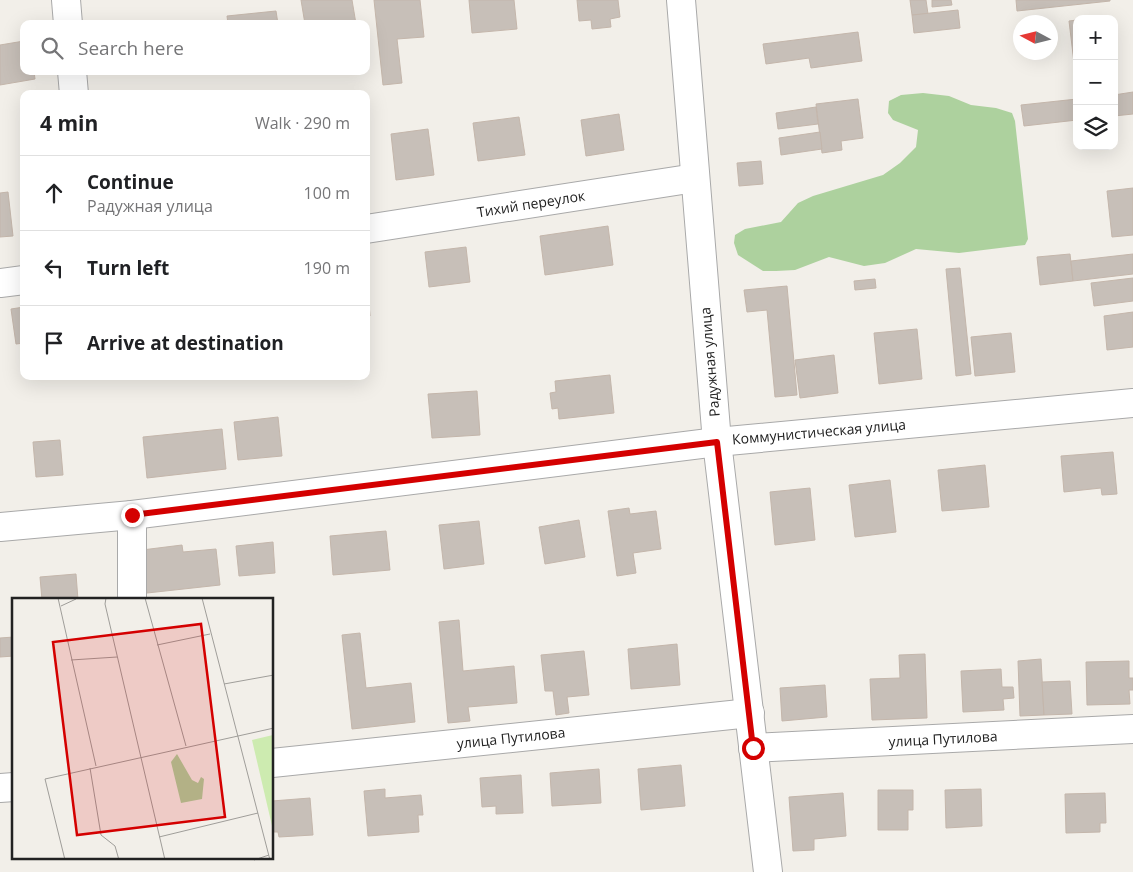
<!DOCTYPE html>
<meta charset="utf-8">
<style>
:root{--surface:#fff;--page:#f2f2f2;--text:#202124;--muted:#757577;--line:#e0e0e0}
body{margin:0;font-family:"Open Sans",sans-serif;background:var(--page);color:var(--text)}
.controls{position:absolute;right:15px;top:15px;display:grid;overflow:hidden;border-radius:10px;box-shadow:0 5px 20px #0002}
.controls button{width:45px;height:45px;display:grid;place-items:center;padding:0;border:0;border-bottom:1px solid var(--line);background:var(--surface);color:var(--text);font:25px sans-serif}
.compass{position:absolute;left:1013px;top:15px;width:45px;height:45px;border-radius:50%;background:var(--surface);box-shadow:0 5px 20px #0002;rotate:277deg}
.stop{position:absolute;width:15px;height:15px;margin:-11px;border:4px solid #d40000;border-radius:50%;background:#fff}
.stop.end{background:#d40000;border-color:#fff;box-shadow:0 1px 5px #0008}
.list{margin:0;padding:0;list-style:none}
h2{display:flex;justify-content:space-between;align-items:center;height:65px;margin:0;padding:0 20px;font-size:21px}
h2 small{font-size:16px;font-weight:400;color:var(--muted)}
.list li{display:grid;grid-template-columns:32px 1fr auto;gap:15px;align-items:center;box-sizing:border-box;height:75px;padding:0 20px;border-top:1px solid var(--line)}
.list b{display:block;font-size:19px;white-space:nowrap}
.list p{margin:0;font-size:16px;white-space:nowrap;color:var(--muted)}
.list em{font-size:16px;font-style:normal;color:var(--muted)}
.icon{flex:none;width:28px;height:28px;fill:none;stroke:currentColor;stroke-width:2;stroke-linecap:round;stroke-linejoin:round}
.map{position:relative;flex:none;width:1133px;height:872px;overflow:hidden}
.search{position:absolute;background:var(--surface);box-shadow:0 5px 20px #0002;left:20px;top:20px;width:350px;height:55px;display:flex;align-items:center;gap:12px;box-sizing:border-box;padding:0 18px;border-radius:10px;color:var(--muted);font-size:19px}
.panel{position:absolute;background:var(--surface);box-shadow:0 5px 20px #0002;left:20px;top:90px;width:350px;height:290px;border-radius:10px}
.map>svg:first-child{display:block}
.forest{fill:#add19e}
.building{fill:#c7bfb8;stroke:#c4b6ab}
.lines{fill:none;stroke-linecap:round;stroke-linejoin:round}
.minor-casing{stroke:#a9a9a9;stroke-width:30}
.minor{stroke:#fff;stroke-width:28}
.route{stroke:#d40000;stroke-width:6}
.labels{text-anchor:middle;stroke-width:4;stroke-linejoin:round;paint-order:stroke}
.street-label{font-size:14px;fill:#222;stroke:#fff}
.inset-road{fill:none;stroke:#9f9d99;stroke-width:1}
.view{fill:#d40000;fill-opacity:0.15;stroke:#d40000;stroke-width:2.5}
.inset-edge{fill:none;stroke:#222;stroke-width:2.5}
</style>
<div class="map">
<svg width="1133" height="872" viewBox="0 0 1133 872">
<rect width="100%" height="100%" fill="#f2efe9"/>
<path class="forest" d="M923,93L949,96L971,105L996,108L1012,113L1015,121L1028,239L1025,245L959,253L916,249L885,263L864,266L829,257L795,270L776,271H763L738,255L734,243L735,235L745,229L781,222L798,203L813,196L883,175L900,163L916,147L918,130L893,120L888,113L889,101L901,95Z"/>
<g class="building">
<path d="M301,0H352L356,24H305Z"/>
<path d="M374,0H420L424,37L397,39L402,83L383,85Z"/>
<path d="M469,0H514L517,29L472,33Z"/>
<path d="M577,0H618L620,17L610,19L611,27L592,29L591,20L579,21Z"/>
<path d="M910,0H926L928,14L912,15Z"/>
<path d="M932,0H951L952,5L932,7Z"/>
<path d="M1016,0H1110V1L1017,11Z"/>
<path d="M958,10L960,28L914,33L912,15Z"/>
<path d="M276,11L278,24H228L227,16Z"/>
<path d="M1077,20V70L1075,71L1069,21Z"/>
<path d="M858,32L862,61L811,68L809,58L766,64L763,44Z"/>
<path d="M24,41V71H34L35,79L0,85V45Z"/>
<path d="M1133,92V114L1114,116V95Z"/>
<path d="M858,99L863,138L841,141L842,150L822,153L816,104Z"/>
<path d="M1077,99V120L1024,126L1021,105Z"/>
<path d="M816,107L818,124L778,129L776,113Z"/>
<path d="M619,114L624,150L586,156L581,120Z"/>
<path d="M519,117L525,155L478,161L473,123Z"/>
<path d="M428,129L434,175L396,180L391,134Z"/>
<path d="M820,132L822,149L781,155L779,138Z"/>
<path d="M761,161L763,184L739,186L737,163Z"/>
<path d="M1133,188V235L1112,237L1107,191Z"/>
<path d="M8,192L13,236L0,237V193Z"/>
<path d="M608,226L613,265L545,275L540,236Z"/>
<path d="M466,247L470,282L429,287L425,252Z"/>
<path d="M1070,254L1073,281L1040,285L1037,257Z"/>
<path d="M1133,254V274L1073,281L1071,261Z"/>
<path d="M366,266L370,316H366Z"/>
<path d="M960,268L971,374L956,376L946,269Z"/>
<path d="M1133,278V301L1094,306L1091,283Z"/>
<path d="M875,279L876,288L855,290L854,281Z"/>
<path d="M787,286L797,395L775,397L767,310L747,312L744,290Z"/>
<path d="M24,307V343L16,344L11,309Z"/>
<path d="M1133,312V347L1107,350L1104,316Z"/>
<path d="M917,329L922,379L879,384L874,333Z"/>
<path d="M1011,333L1015,372L975,376L971,337Z"/>
<path d="M834,355L838,393L800,398L795,360Z"/>
<path d="M610,375L614,413L559,419L558,408L552,409L550,393L556,392L555,381Z"/>
<path d="M477,391L480,435L432,438L428,394Z"/>
<path d="M278,417L282,456L238,460L234,422Z"/>
<path d="M222,429L226,469L147,478L143,437Z"/>
<path d="M60,440L63,475L36,477L33,442Z"/>
<path d="M1113,452L1117,494L1102,495L1101,488L1064,492L1061,456Z"/>
<path d="M985,465L989,507L942,511L938,470Z"/>
<path d="M890,480L896,532L855,537L849,485Z"/>
<path d="M810,488L815,540L775,545L770,492Z"/>
<path d="M629,508L630,514L656,511L661,549L633,553L636,573L617,576L608,511Z"/>
<path d="M579,520L585,557L545,564L539,527Z"/>
<path d="M479,521L484,564L444,569L439,525Z"/>
<path d="M386,531L390,570L333,575L330,536Z"/>
<path d="M273,542L275,573L239,576L236,546Z"/>
<path d="M182,545L183,552L216,549L220,585L147,593L142,550Z"/>
<path d="M76,574L78,600H42L40,577Z"/>
<path d="M459,620L463,671L514,666L517,703L468,707L470,721L448,723L439,622Z"/>
<path d="M360,633L366,688L411,683L415,722L352,729L342,635Z"/>
<path d="M14,637V656L0,657V638Z"/>
<path d="M677,644L680,685L631,689L628,649Z"/>
<path d="M584,651L589,695L567,697L569,713L556,715L553,691H545L541,655Z"/>
<path d="M925,654L927,718L872,720L870,679L900,678L899,655Z"/>
<path d="M1041,659L1044,715L1020,716L1018,661Z"/>
<path d="M1129,661V678H1133V690H1129L1130,704L1087,705L1086,662Z"/>
<path d="M1001,669L1002,687H1013L1014,698L1003,699L1004,710L963,712L961,671Z"/>
<path d="M1070,681L1072,714L1044,715L1042,682Z"/>
<path d="M825,685L827,717L782,721L780,688Z"/>
<path d="M681,765L685,806L641,810L638,769Z"/>
<path d="M599,769L601,803L552,806L550,773Z"/>
<path d="M521,775L523,813L496,814V806L482,807L480,778Z"/>
<path d="M385,789V798L421,795L423,815H418L419,832L368,836L364,791Z"/>
<path d="M981,789L982,826L946,828L945,790Z"/>
<path d="M878,790H913V810H908V830H878Z"/>
<path d="M843,793L846,836L814,839V850L793,851L789,797Z"/>
<path d="M1105,793L1106,823H1100V832L1066,833L1065,794Z"/>
<path d="M310,798L313,835L279,837L278,832H272V801Z"/>
</g>
<g class="lines">
<defs>
<g id="minor">
<path d="M66,0L68,24"/>
<path d="M681,0L717,442L768,872"/>
<path d="M72,71L74,94"/>
<path d="M366,229L695,178"/>
<path d="M0,283L24,280"/>
<path d="M132,515V600"/>
<path d="M0,527L132,515L717,442L1133,403"/>
<path d="M753,748L1133,729"/>
<path d="M272,763L750,713"/>
<path d="M0,788L14,787"/>
</g>
</defs>
<use href="#minor" class="minor-casing"/>
<use href="#minor" class="minor"/>
</g>
<g class="lines">
<path class="route" d="M132,515L717,442L753,748"/>
</g>
<g class="labels">
<g class="street-label">
<text transform="translate(531 204) rotate(-9)" y="5">Тихий переулок</text>
<text transform="translate(710 362) rotate(-95)" y="5">Радужная улица</text>
<text transform="translate(819 432) rotate(-5)" y="5">Коммунистическая улица</text>
<text transform="translate(511 738) rotate(-6)" y="5">улица Путилова</text>
<text transform="translate(943 739) rotate(-3)" y="5">улица Путилова</text>
</g>
</g>
<g transform="translate(12 598)">
<rect width="261" height="261" fill="#f2efe9"/>
<path d="M261,137H262L261,232L240,142Z" fill="#cdebb0"/>
<path d="M165,156L180,182L186,185L189,179L192,181L190,201L169,205L159,164Z" fill="#add19e"/>
<path class="inset-road" d="M46,0L84,168M94,0L93,6L153,262M133,0L174,148M190,0L258,262M49,8L64,1M145,47L198,36M59,62L105,59M212,86L262,77M78,170L89,237L103,248L107,262M147,239L246,215M53,262L33,181L262,130M242,262L257,257"/>
<path class="view" d="M189,26L213,219L65,237L41,44Z"/>
<rect width="261" height="261" class="inset-edge"/>
</g>
</svg>
<div class="controls">
<button>+</button>
<button>−</button>
<button><svg class="icon" aria-label="layers" viewBox="0 0 24 24"><path d="M12 4l9 5-9 5-9-5zM3 14l9 5 9-5"/></svg></button>
</div>
<svg class="compass" viewBox="-18 -18 36 36"><path d="M0-13l5 13h-10z" fill="#e53935"/><path d="M0 13l5-13h-10z" fill="#757577"/></svg>
<div class="stop" style="left:753px;top:748px"></div>
<div class="stop end" style="left:132px;top:515px"></div>
<div class="search"><svg class="icon" aria-label="search" viewBox="0 0 24 24"><circle cx="10" cy="10" r="6"/><path d="M15 15l6 6"/></svg>Search here</div>
<section class="panel">
<h2>4 min<small>Walk · 290 m</small></h2>
<ul class="list">
<li><svg class="icon" aria-label="ahead" viewBox="0 0 24 24"><path d="M12 20V5M6 11l6-6 6 6"/></svg><div><b>Continue</b><p>Радужная улица</p></div><em>100 m</em></li>
<li><svg class="icon" aria-label="left" viewBox="0 0 24 24"><path d="M17 20v-9H6M10 6l-5 5 5 5"/></svg><div><b>Turn left</b></div><em>190 m</em></li>
<li><svg class="icon" aria-label="arrive" viewBox="0 0 24 24"><path d="M6 21V4h12l-3 4 3 4H6"/></svg><div><b>Arrive at destination</b></div></li>
</ul>
</section>
</div>
